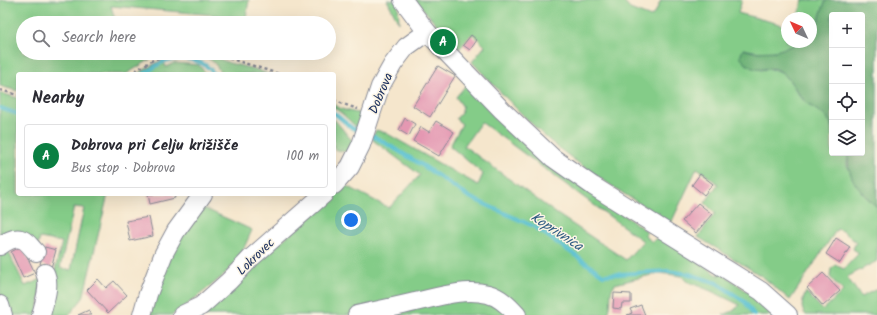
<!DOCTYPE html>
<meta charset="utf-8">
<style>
:root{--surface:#fff;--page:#f2f2f3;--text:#2b2b33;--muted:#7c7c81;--line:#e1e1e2;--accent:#0b8043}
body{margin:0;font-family:Kalam,sans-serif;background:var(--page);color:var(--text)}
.controls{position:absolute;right:12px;top:12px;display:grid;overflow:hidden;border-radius:4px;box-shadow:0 4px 16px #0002}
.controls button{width:36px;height:36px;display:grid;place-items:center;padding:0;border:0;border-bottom:1px solid var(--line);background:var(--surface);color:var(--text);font:20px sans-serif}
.compass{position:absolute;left:781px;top:12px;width:36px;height:36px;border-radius:50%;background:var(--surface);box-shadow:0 4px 16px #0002;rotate:314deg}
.you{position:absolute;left:351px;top:220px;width:14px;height:14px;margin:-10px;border:3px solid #fff;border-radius:50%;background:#1a73e8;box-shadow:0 0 0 6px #1a73e833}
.badge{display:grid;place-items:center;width:26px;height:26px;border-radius:50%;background:var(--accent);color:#fff;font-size:13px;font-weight:700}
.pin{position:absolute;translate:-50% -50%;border:2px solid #fff;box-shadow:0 1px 4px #0006}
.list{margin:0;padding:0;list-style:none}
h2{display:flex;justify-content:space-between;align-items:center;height:52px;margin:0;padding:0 16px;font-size:17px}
h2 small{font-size:13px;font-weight:400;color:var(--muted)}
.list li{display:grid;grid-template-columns:26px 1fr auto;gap:12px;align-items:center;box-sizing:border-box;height:64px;margin:0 8px 8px;padding:0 8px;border:1px solid var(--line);border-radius:4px}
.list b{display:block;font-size:15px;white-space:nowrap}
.list p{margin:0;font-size:13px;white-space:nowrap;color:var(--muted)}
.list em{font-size:13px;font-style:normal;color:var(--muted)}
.icon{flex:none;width:22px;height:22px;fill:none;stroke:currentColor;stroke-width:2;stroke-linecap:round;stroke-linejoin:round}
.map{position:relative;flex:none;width:877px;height:315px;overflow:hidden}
.search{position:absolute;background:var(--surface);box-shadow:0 4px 16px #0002;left:16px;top:16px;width:320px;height:44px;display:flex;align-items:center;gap:10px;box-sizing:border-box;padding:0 14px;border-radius:22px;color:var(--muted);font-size:15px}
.panel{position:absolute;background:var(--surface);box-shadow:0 4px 16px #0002;left:16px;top:72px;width:320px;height:124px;border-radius:4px}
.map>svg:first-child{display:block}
.green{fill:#84cc88;stroke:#507e73;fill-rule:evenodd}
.forest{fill:#6bb074;stroke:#437069}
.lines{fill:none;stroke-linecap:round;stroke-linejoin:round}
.stream{stroke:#56c0d2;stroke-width:4}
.building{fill:#e498b2}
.minor-casing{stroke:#888a95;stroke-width:20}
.path{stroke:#888a95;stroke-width:2.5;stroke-dasharray:3 3;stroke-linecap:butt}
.minor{stroke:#fff;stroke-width:18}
.labels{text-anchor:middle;stroke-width:3;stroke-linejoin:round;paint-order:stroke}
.street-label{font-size:13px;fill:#1b2f5e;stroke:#fcf5e5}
.water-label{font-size:14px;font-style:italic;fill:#2d5a81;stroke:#fcf5e5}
</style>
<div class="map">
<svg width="877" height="315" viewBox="0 0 877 315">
<rect width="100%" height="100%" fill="#fcf5e5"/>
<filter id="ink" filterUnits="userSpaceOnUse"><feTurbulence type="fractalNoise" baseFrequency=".025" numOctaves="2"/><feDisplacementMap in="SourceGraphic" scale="8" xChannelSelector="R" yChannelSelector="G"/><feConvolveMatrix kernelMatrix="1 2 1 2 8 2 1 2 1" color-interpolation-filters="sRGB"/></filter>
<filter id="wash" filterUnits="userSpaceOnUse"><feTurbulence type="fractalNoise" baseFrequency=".012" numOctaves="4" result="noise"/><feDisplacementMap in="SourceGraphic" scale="16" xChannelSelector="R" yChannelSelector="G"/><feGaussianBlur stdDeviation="0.9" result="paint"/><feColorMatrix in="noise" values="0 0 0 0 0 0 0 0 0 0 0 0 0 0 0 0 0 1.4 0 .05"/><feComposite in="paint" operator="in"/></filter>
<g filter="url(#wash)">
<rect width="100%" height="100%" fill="#f5e6cc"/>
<g class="green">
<path d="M0,0H249L245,23H239V17L111,6L116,23H23V53H161L126,74H18V91L0,86Z"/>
<path d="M387,0H395L398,5L399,23Z"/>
<path d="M415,0H622L630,9L651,17L656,11L661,0H742L738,13L787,26V42H799C783,53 762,54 744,49L760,70C792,64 789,90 808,104C811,107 815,109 819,111C823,114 827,118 831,122L832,153H848L847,165L862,193L877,207V261L847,277L861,297L877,289V315H806C799,308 803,300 806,292L823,310L843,291L830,277L831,269L835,265L844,269L859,253L853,249L856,242L843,231L837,229L790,300L763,277L698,237L715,213L705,203L718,184L697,168L671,223C629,197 587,172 549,140C522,116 497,88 472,62L485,46L473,34L459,49Z"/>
<path d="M803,0H826L822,10L819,23L811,32V18H797Z"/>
<path d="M177,53L209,54L229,63L258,70L268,74H221C209,47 193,61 174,54Z"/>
<path d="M163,59L166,67L174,63L199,65L206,74H137Z"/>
<path d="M467,84L596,197L647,231L645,235L652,242L659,236L666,239L719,276L718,271L726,276L779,315H723L733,311L740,305L711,291L686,281L682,276L659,273L615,284C607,293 614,305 607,315H520L495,294L357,312L348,315H200L258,260L317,212L345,185L389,208L420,175L374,141L372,138L376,130L386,133L449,169L478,185L483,174L450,146L462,124L456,119L461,113L463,107L456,97ZM481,122L643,241L626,260L557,214L464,146Z"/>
<path d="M0,93L18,98V194H108L83,298L69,315H44L62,242L40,238L37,248L0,243ZM74,207L84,208L71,270L60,268Z"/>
<path d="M334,104L341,109L365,115L360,130C351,123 343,113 334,108Z"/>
<path d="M334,119L354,143L352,149L345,152L334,149Z"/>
<path d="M199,206L252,230L239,259L223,276L178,312L171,315H150L169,254Z"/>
<path d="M0,249L8,251L25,286L42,279L38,315H6L0,291Z"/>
<path d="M474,295L514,315H368Z"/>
</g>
<path class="forest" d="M826,0H877V207C859,190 847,180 848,153H862V15H832V132C831,129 832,124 829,121C824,113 815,110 808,104C797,95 792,79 780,71C767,62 757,80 740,57L743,49L754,52L776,51L794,45L799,42H811V32L818,23L822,10Z"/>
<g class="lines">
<g class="stream">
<path d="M144,74C151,70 161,61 169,60C185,56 205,60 214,74"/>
<path d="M0,108L18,114"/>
<path d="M334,113L352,128L361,132"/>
<path d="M369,135L375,137L422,165L469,197L535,227L603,275L668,271L689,274L717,283L745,302L754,315"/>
</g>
</g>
<g id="blocks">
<g class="building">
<path d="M471,35L477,40L470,50L463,45Z"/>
<path d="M438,66L455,76L430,117L413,106Z"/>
<path d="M405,118L415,124L409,136L399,130Z"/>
<path d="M436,121L454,132L439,156L413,141L421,127L429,132Z"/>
<path d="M700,174L713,184L704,195L692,185Z"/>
<path d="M148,194H174L175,198L150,204Z"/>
<path d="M698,203L712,214L696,233L682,221Z"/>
<path d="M149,217L153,236L130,241L126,221Z"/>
<path d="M836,238L850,247L840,263L826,254Z"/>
<path d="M22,246L35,273L23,278L11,252Z"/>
<path d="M45,247L56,250L51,268L40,264Z"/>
<path d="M823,273L840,291L823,306L807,288Z"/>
<path d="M98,279L106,288L114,281L127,295L108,313L87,290Z"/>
<path d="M614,293L631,294V303H622L621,309L613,308Z"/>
<path d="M641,305L645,315H627L632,313L630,309Z"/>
<path d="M89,310L91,315H78Z"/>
</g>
</g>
</g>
<g filter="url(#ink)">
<use href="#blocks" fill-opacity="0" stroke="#888a95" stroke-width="1"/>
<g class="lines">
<defs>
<g id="minor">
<path d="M403,0L427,32L502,110L553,158L593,186L761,291L788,315"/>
<path d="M334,185L350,167L361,145L380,87L393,64L406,47L427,32"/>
<path d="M0,246C5,242 14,237 21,239C27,240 32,249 36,252"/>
<path d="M0,305L3,315"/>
<path d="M41,315C44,303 51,285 45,273"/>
<path d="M142,315L148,294L164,253L176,231L203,194"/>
<path d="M182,315L201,306L229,281L251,258L324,194"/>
<path d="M357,315C376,310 396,307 415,302C438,297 464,288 488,294C500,297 509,306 517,315"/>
</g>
</defs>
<use href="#minor" class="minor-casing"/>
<g class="path">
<path d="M212,53L279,74"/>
<path d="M130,74L153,60L171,53"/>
<path d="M0,90L18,95"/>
<path d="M334,100L343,104L358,109"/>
</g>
<use href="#minor" class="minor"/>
</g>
</g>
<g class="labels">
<g class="street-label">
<text transform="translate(380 93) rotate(-67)" y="5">Dobrova</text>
<text transform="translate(255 256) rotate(-44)" y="5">Lokrovec</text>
</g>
<g class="water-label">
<text transform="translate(557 231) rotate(33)" y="5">Koprivnica</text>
</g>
</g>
</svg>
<div class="controls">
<button>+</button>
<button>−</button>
<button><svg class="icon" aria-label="locate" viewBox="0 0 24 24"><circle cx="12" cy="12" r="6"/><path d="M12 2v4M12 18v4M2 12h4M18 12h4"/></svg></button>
<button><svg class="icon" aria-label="layers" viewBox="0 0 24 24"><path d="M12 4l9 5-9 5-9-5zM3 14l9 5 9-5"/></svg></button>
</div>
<svg class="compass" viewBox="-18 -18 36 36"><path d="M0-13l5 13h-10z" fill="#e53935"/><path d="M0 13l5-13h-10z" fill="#7c7c81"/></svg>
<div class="you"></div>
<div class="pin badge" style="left:443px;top:42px">A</div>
<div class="search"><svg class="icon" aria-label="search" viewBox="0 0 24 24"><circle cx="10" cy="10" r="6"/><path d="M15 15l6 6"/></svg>Search here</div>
<section class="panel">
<h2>Nearby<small></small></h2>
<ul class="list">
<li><span class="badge">A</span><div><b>Dobrova pri Celju križišče</b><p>Bus stop · Dobrova</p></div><em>100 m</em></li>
</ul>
</section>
</div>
